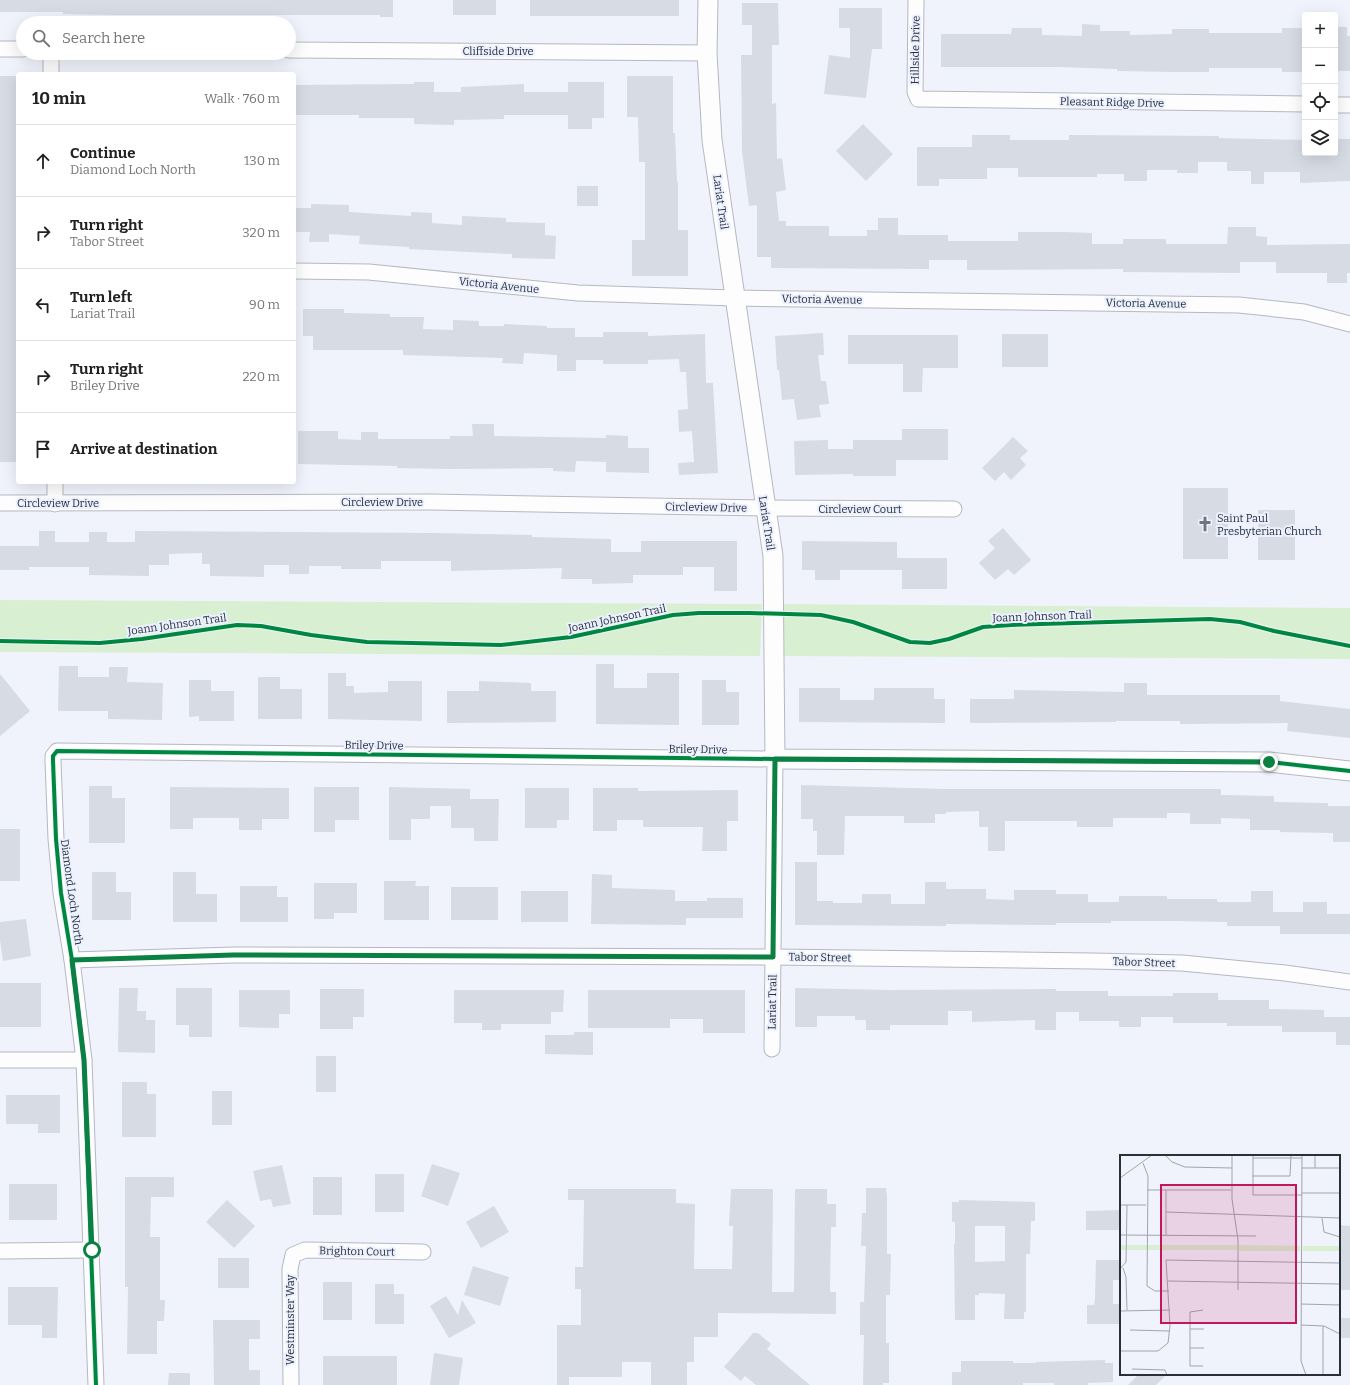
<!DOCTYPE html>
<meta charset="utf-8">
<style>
:root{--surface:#fff;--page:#f2f2f2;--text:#222;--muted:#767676;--line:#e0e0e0}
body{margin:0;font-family:Bitter,serif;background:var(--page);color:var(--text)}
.controls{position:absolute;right:12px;top:12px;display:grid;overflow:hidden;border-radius:4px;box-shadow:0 4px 16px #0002}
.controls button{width:36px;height:36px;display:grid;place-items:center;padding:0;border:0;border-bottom:1px solid var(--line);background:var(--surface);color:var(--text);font:20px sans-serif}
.stop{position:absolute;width:12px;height:12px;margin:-9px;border:3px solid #0b8043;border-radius:50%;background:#fff}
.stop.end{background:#0b8043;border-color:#fff;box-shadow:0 1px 4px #0008}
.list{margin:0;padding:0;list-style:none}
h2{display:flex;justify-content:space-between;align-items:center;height:52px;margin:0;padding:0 16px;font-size:17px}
h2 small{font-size:13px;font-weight:400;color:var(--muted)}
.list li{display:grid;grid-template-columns:26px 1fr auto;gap:12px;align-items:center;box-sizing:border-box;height:72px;padding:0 16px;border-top:1px solid var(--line)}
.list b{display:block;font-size:15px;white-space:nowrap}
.list p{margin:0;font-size:13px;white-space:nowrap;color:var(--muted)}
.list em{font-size:13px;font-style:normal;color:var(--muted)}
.icon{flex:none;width:22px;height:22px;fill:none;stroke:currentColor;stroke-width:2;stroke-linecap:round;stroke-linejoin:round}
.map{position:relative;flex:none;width:1350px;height:1385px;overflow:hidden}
.search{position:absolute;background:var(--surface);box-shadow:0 4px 16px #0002;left:16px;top:16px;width:280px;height:44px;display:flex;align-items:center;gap:10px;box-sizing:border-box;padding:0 14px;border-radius:22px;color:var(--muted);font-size:15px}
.panel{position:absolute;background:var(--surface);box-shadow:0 4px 16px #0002;left:16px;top:72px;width:280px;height:412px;border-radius:4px}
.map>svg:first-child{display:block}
.green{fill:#d8f0d1}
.building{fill:#d7dbe4;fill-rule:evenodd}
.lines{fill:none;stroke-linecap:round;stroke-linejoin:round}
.minor-casing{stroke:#b5b8c2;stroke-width:17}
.tertiary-casing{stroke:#b5b8c2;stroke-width:21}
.minor{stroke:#fdfdfe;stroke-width:15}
.tertiary{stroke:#fdfdfe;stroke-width:19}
.cycleway-casing{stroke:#ecf1ff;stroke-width:6}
.cycleway{stroke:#00873e;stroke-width:4}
.route{stroke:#0b8043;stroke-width:5}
.labels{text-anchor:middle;stroke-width:4;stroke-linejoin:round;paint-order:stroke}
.street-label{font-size:11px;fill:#2a2f3c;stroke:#ecf1ff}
.poi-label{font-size:11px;fill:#2a2f3c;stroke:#ecf1ff;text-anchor:start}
.inset-road{fill:none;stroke:#a1a5af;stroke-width:1}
.view{fill:#c2185b;fill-opacity:0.15;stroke:#c2185b;stroke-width:2}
.inset-edge{fill:none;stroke:#2a2f3c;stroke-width:2}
</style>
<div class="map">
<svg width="1350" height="1385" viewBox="0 0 1350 1385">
<rect width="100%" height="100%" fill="#f0f3fb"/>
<g class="green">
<path d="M0,600L762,604L760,656L0,652Z"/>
<path d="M783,604L1350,608V659L783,656Z"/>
</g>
<g class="building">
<path d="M0,0H393V17H380V15H114L63,14V12H0Z"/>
<rect x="453" y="0" width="43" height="15"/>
<rect x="530" y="0" width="149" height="16"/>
<path d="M742,3H778L779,45H772V104L776,103L777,159L782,158L786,190L776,192L779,221H786V226H829V236H867V230H878V218H898V235H948V241H1018V232H1064L1092,233V244H1123V239H1166V244H1227L1228,227H1256V236L1267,237V245L1350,244V273H1347V283H1327V273H1276V262H1240V273L1123,272V269L967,270V260H929V269L771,268V257H757V205L749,206L742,151L741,55H752V25H742Z"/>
<path d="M839,8H882V49H872L866,98L824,94L829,55L850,58V28H839Z"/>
<path d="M1082,24L1100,25V31H1130V35L1172,34V29H1209V33H1282V28H1305V72H1282V68H1209V72H1172L1117,71V69L1059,67H941V34H1011L1012,28H1042V35L1082,36Z"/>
<path d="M1335,27H1347V36H1350V71H1335Z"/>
<path d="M0,76H17L18,462H0Z"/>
<path d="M627,76H673V133H675L677,182H678V230H688V276H632V240H645V162H639L638,117H627Z"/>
<path d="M414,82H434V92H461V87L524,84V92H568V82H604V118H592V129H568V115H504V119L454,120V125L414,124V118H359V115H294V85L414,84Z"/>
<path d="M863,124L893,154L866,181L836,151Z"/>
<path d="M972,135H1010V140H1069V135L1219,136V138L1305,140V153H1335V139H1350V181L1300,183V172H1264V184H1251V171H1227V162H1198V173H1177V170H1147V181H1124V174H1097V177H1018V168H987V179H939V186H917V147H972Z"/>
<rect x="577" y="186" width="21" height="20"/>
<path d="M311,204L349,205V212L411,216V212L432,213V223L462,225V216L506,218V222L545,223V235L556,236L555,259L512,258V254L409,249V247L359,244L360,236L329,234V242H309L310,232H294V208H311Z"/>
<path d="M303,309H344V313L390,314V317H424L423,329L453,330V320L479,321V326H504V324L547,326V328H575V337H603V332H648V336L705,334L706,383H713L718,473L679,475L678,463L694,462L692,431L679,432L678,410L688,409L686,372H680L679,359L648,360V364H603V360H576V371H557V355L524,353L523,364L502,363L503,358L403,355V350H313V336H303Z"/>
<path d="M823,333L824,355H818L821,381H826L829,404L819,405L821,417L797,420L794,399L782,400L779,370H777L775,336Z"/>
<rect x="1002" y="334" width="46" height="33"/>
<path d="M848,335H958V368H923L922,392H903V364H848Z"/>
<path d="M472,424H494V436L606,438V435L628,436V448H649V473L606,472V462L576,461L575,472L553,471V468L450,469L397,468V466L298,464V431H338V439L361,440V432H378V439H450V436H473Z"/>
<path d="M902,429H948V460H896V476H853V474L795,475L794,441L828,440V449H853V440H902Z"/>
<path d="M1013,437L1028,451L1020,458L1026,465L1011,480L1004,472L995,481L982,468Z"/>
<rect x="1183" y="488" width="45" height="71"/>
<rect x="1258" y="510" width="37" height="50"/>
<path d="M1003,528L1031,560L1014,575L1008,569L995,580L979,563L995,548L988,541Z"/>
<path d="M39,531H55V542H89V532H107V542H135V531L432,533L532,535V537L611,539V552H641V541H737V591H714V567H683V575H633V583L592,584V579H561L562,568L451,571V561H381V569H341V566H309V574H289V565H264V577L210,576V564H202V553L169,554V565H149V576L89,575V567H29V570H0V546H39Z"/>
<path d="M802,541L897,542V558H947V589H902V570H840V580H815V570H802Z"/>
<path d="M596,664H614V688H647V673H679V725L596,724Z"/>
<path d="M59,666H78V677H109V667H128L127,682L163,683L162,720L108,719V711H58Z"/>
<path d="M328,673H346V686H354V693L388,692V681H422V721L328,719Z"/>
<path d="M0,674L30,711L0,736Z"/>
<path d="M258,677H280V689H302V719H258Z"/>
<path d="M189,680H211V691H234V721H199V716L189,717Z"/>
<path d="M702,680H726V692H739V725H702Z"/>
<path d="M479,681L531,683V691H556V722L447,723V691H479Z"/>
<path d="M1124,683H1147V695H1280V701L1350,709V738L1287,731L1288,723L1180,724V721H1116V722L970,723V699H1014V690L1124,692Z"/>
<path d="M799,688H840V700H874V688H934V699H945V723L799,722Z"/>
<path d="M801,785L946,789H1221V795L1274,796V802L1328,803V806H1350V842H1333V833L1280,832V830H1250V819L1221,818V824H1190V813H1167V818H1113V827H1077V821H1005V851H988V827H979V811L946,812V814H935V823H904V816H845L844,855H817V831H813V819H801Z"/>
<path d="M89,786H112V798H125V843H89Z"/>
<path d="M170,787L289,788V819H262V830H239V818H193V829H170Z"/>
<path d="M314,787H359V820H335V832H314Z"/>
<path d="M389,787L470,789V799H499L498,841H474V828H451V806H430V819H411V840H389Z"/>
<path d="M525,788H569V820H557V828H525Z"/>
<path d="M593,788H638V791L738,790V821H727V851H702L703,827H643V820H617V831H593Z"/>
<rect x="0" y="829" width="20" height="52"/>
<path d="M795,862H817V901H833V903H862V894H891V904H925V882H946V889H986V899L1014,900V890H1056V894H1088V902H1119V896H1167V899H1217V902H1251V891H1273V912H1303V902H1327V914H1350V934H1280V926H1227V922L1174,921H1111V923H1056V925L946,924V926L795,925Z"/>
<path d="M92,872H116V892H131V920H92Z"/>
<path d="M173,872H196V894H217V922H173Z"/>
<path d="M592,874L612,875V888L675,890V901H707V898H743V918H686V925L591,924Z"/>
<path d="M384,881H416L415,886H429V920H384Z"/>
<path d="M314,883H357V913H334V919H314Z"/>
<path d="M240,886H277V897H288V922H240Z"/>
<rect x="451" y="887" width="47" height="33"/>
<rect x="521" y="891" width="47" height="31"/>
<path d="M26,919L31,956L3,961L0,940V922Z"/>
<rect x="0" y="983" width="41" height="44"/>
<path d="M119,988H138L137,1011H146V1020H155V1053L118,1052Z"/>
<path d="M176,988H212V1037H189V1025H176Z"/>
<path d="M795,988L890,990L1056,989V991H1108V996H1173V993H1218V1000H1269V1009L1324,1010V1017H1350V1045H1336V1032H1282V1026H1227V1023H1173V1017H1141V1027H1119V1021H1079V1012H1056V1030H1035V1020L972,1022V1011H948V1025H890V1030H866V1020H855V1016H817V1027H795Z"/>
<path d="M320,989H364V1017H353V1029H320Z"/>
<path d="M239,990H290V1014H279V1028L239,1027Z"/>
<path d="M454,990H564L563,1012H551V1024H501V1030H482V1023H454Z"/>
<path d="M588,990H745V1033H703V1019H670V1028H588Z"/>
<path d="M574,1032H593V1055L545,1054V1035H574Z"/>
<rect x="316" y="1056" width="20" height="36"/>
<path d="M122,1082H147V1094H156V1137H122Z"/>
<rect x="212" y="1091" width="20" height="34"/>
<path d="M6,1095H60V1133H38V1124H6Z"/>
<path d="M432,1164L460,1173L448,1206L421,1196Z"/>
<path d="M282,1165L291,1204L273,1207L271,1199L260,1201L253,1171Z"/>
<rect x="375" y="1174" width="29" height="38"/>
<path d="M125,1177H174V1197H151L150,1237H160V1300H165L164,1321H157V1354H127L128,1287H125Z"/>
<rect x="313" y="1177" width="29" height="38"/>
<rect x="9" y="1184" width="48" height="36"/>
<path d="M866,1188H886L887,1196V1254H891L890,1295H886V1343H889V1383H883V1385H863L864,1335H860V1302H864L866,1246H861L862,1213H866Z"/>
<path d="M568,1189H676V1203L695,1204L694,1269H732L733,1226H729L731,1189H773L772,1292H794L795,1189H827V1204H836V1227H831L830,1292H836V1314L718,1313V1337H694V1362H687V1385H651V1362H622V1377H569V1385H557V1325H581V1289H575V1267H583L584,1200H568Z"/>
<path d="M227,1200L255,1226L234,1248L206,1222Z"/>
<path d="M959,1200L1035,1202V1221H1031L1030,1254H1026V1312H1024V1319H1004L1005,1294L979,1293V1295H975V1320H955L954,1244H955V1222H952V1202H959ZM975,1226H1005V1261L975,1262Z"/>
<path d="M494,1206L509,1232L481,1248L466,1222Z"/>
<path d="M1121,1210V1230H1086V1211Z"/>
<path d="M1339,1225L1350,1226V1290H1339Z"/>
<rect x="218" y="1258" width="31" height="30"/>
<path d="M1096,1260H1121V1280H1113V1304H1121V1324H1087V1305H1094L1095,1299Z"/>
<path d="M473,1266L509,1277L500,1306L464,1295Z"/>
<rect x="323" y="1282" width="29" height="38"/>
<path d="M375,1284H394V1294H404V1324H375Z"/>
<path d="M8,1287H58L57,1338H42V1325H8Z"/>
<path d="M446,1296L458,1315L462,1300L476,1323L449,1338L430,1306Z"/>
<rect x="1339" y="1318" width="11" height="20"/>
<path d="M213,1320H260V1339H249V1370H260V1385H214Z"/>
<path d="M753,1333H758L771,1344L767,1349L810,1385H756L745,1376L741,1381L724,1367Z"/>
<path d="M434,1353L463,1358L459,1385H430Z"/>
<rect x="323" y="1356" width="74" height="29"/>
<path d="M1105,1360V1363H1113V1382L1088,1383V1385H1054V1383H1023V1385H952V1372H961V1361H1013V1363H1036V1362Z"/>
<path d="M169,1373H190V1385H168Z"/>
<path d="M1139,1374H1167L1156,1385H1128Z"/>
</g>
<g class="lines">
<defs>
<g id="minor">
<path d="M916,0L915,92L918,99L1305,104"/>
<path d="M0,49H23"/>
<path d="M289,50L707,53"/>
<path d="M51,53V74"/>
<path d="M1335,105H1350"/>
<path d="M294,271L369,272L578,293L734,298L1239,305L1304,312L1350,324"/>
<path d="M55,482V504"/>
<path d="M0,503L431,502L765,508L954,509"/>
<path d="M72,960L233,955L773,957L1093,961L1182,963L1285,973L1350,982"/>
<path d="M0,1060H84"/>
<path d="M0,1251L92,1250"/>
<path d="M96,1385L84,1060L72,960L61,893L56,839L53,761V756L57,751L775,759L772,1049"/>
<path d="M291,1385L290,1269L293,1255L305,1250L423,1252"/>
</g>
<path id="tertiary" d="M708,0L707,53L712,140L773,556L775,759L1269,762L1350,771"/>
</defs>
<use href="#minor" class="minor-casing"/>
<use href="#tertiary" class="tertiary-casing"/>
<use href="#minor" class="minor"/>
<use href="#tertiary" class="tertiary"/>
<defs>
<g id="cycleway">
<path d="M0,641L100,643L142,639L237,625L261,626L311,635L367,642L501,645L571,637L673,615L699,613H750L821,615L853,622L910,642L930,643L949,639L983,627L1011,625L1210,619L1240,622L1274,631L1350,646"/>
<path d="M96,1385L84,1060L72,960L61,893L56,839L53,761V756L57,751L775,759L1269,762L1350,771"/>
</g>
</defs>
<use href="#cycleway" class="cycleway-casing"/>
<use href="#cycleway" class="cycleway"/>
</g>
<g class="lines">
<path class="route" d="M92,1250L84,1060L72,960L233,955L773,957L775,759L1269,762"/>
</g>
<defs>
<symbol id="church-bare" viewBox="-9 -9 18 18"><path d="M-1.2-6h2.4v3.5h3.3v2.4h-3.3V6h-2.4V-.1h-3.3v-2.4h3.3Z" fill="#6f747f" stroke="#ecf1ff" stroke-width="2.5" paint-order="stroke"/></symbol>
</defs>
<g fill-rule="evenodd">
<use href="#church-bare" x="1194" y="513" width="22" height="22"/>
</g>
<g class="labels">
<g class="street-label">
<text transform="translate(915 50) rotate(-89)" y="4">Hillside Drive</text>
<text x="498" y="55">Cliffside Drive</text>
<text transform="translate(1112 102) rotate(1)" y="4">Pleasant Ridge Drive</text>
<text transform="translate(721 202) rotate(82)" y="4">Lariat Trail</text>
<text transform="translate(499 285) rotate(6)" y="4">Victoria Avenue</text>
<text transform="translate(822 299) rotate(1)" y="4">Victoria Avenue</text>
<text transform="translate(1146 303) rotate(1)" y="4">Victoria Avenue</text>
<text x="382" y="506">Circleview Drive</text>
<text x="58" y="507">Circleview Drive</text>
<text transform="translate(706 507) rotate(1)" y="4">Circleview Drive</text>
<text x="860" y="513">Circleview Court</text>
<text transform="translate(767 523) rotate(81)" y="4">Lariat Trail</text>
<text transform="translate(1042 616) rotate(-2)" y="4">Joann Johnson Trail</text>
<text transform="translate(617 618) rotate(-12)" y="4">Joann Johnson Trail</text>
<text transform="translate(177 624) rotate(-8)" y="4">Joann Johnson Trail</text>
<text transform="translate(374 745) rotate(1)" y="4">Briley Drive</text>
<text transform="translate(698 749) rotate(1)" y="4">Briley Drive</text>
<text transform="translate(72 892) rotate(82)" y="4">Diamond Loch North</text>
<text transform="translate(820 957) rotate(1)" y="4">Tabor Street</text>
<text transform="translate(1144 962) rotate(2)" y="4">Tabor Street</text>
<text transform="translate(772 1002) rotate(-89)" y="4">Lariat Trail</text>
<text transform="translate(357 1251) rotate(1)" y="4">Brighton Court</text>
<text transform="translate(290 1320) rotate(-90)" y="4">Westminster Way</text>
</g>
<g class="poi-label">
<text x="1217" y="522">Saint Paul<tspan x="1217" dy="13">Presbyterian Church</tspan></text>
</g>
</g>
<g transform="translate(1120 1155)">
<rect width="220" height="220" fill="#f0f3fb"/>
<path d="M0,90H117V95H0ZM119,90L180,91V96H119ZM183,91H220V96H183Z" fill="#d8f0d1"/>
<path class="inset-road" d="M45,0L52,7L65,12L112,13M112,0V44L118,85V135M133,0V40H182M182,0L181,206L186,220M133,3H182M23,8L28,21L27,131L35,136H49M182,13H220M195,13V0M132,21H170L171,0M0,23L32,0M27,35H111M46,35V80M182,38H220M0,50H26M46,57L220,63M202,63L204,77L220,82M0,80L136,81M3,113L6,122L7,155M0,114L6,107L7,50M48,126L220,129M181,149L220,150M0,156L50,155M181,170L204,171L220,179M70,174H84M10,175L50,176M70,193H84M0,196H38L48,188L50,171L46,105L220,108M83,211H70V157L83,155M12,214L45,215L47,220M203,220V171"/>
<path class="view" d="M41,30H176V168H41Z"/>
<rect width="220" height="220" class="inset-edge"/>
</g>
</svg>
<div class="controls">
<button>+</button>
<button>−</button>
<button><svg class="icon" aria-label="locate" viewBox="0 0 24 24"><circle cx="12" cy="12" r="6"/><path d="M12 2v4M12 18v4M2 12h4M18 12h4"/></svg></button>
<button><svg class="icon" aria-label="layers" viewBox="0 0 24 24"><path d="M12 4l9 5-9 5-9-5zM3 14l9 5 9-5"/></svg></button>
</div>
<div class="stop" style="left:92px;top:1250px"></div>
<div class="stop end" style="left:1269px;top:762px"></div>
<div class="search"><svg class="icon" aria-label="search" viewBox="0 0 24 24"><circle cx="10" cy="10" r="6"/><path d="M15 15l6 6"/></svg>Search here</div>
<section class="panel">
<h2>10 min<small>Walk · 760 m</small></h2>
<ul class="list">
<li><svg class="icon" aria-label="ahead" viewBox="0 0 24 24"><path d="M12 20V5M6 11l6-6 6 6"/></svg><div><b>Continue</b><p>Diamond Loch North</p></div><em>130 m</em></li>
<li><svg class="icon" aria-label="right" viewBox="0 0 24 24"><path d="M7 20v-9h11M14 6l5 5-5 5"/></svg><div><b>Turn right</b><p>Tabor Street</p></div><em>320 m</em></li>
<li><svg class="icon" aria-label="left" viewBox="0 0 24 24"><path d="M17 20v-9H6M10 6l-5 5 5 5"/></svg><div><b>Turn left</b><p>Lariat Trail</p></div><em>90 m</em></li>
<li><svg class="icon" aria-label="right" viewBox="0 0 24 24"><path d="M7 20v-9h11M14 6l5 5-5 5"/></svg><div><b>Turn right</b><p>Briley Drive</p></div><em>220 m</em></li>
<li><svg class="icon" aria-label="arrive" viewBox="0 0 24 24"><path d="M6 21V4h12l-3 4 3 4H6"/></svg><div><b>Arrive at destination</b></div></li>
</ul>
</section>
</div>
